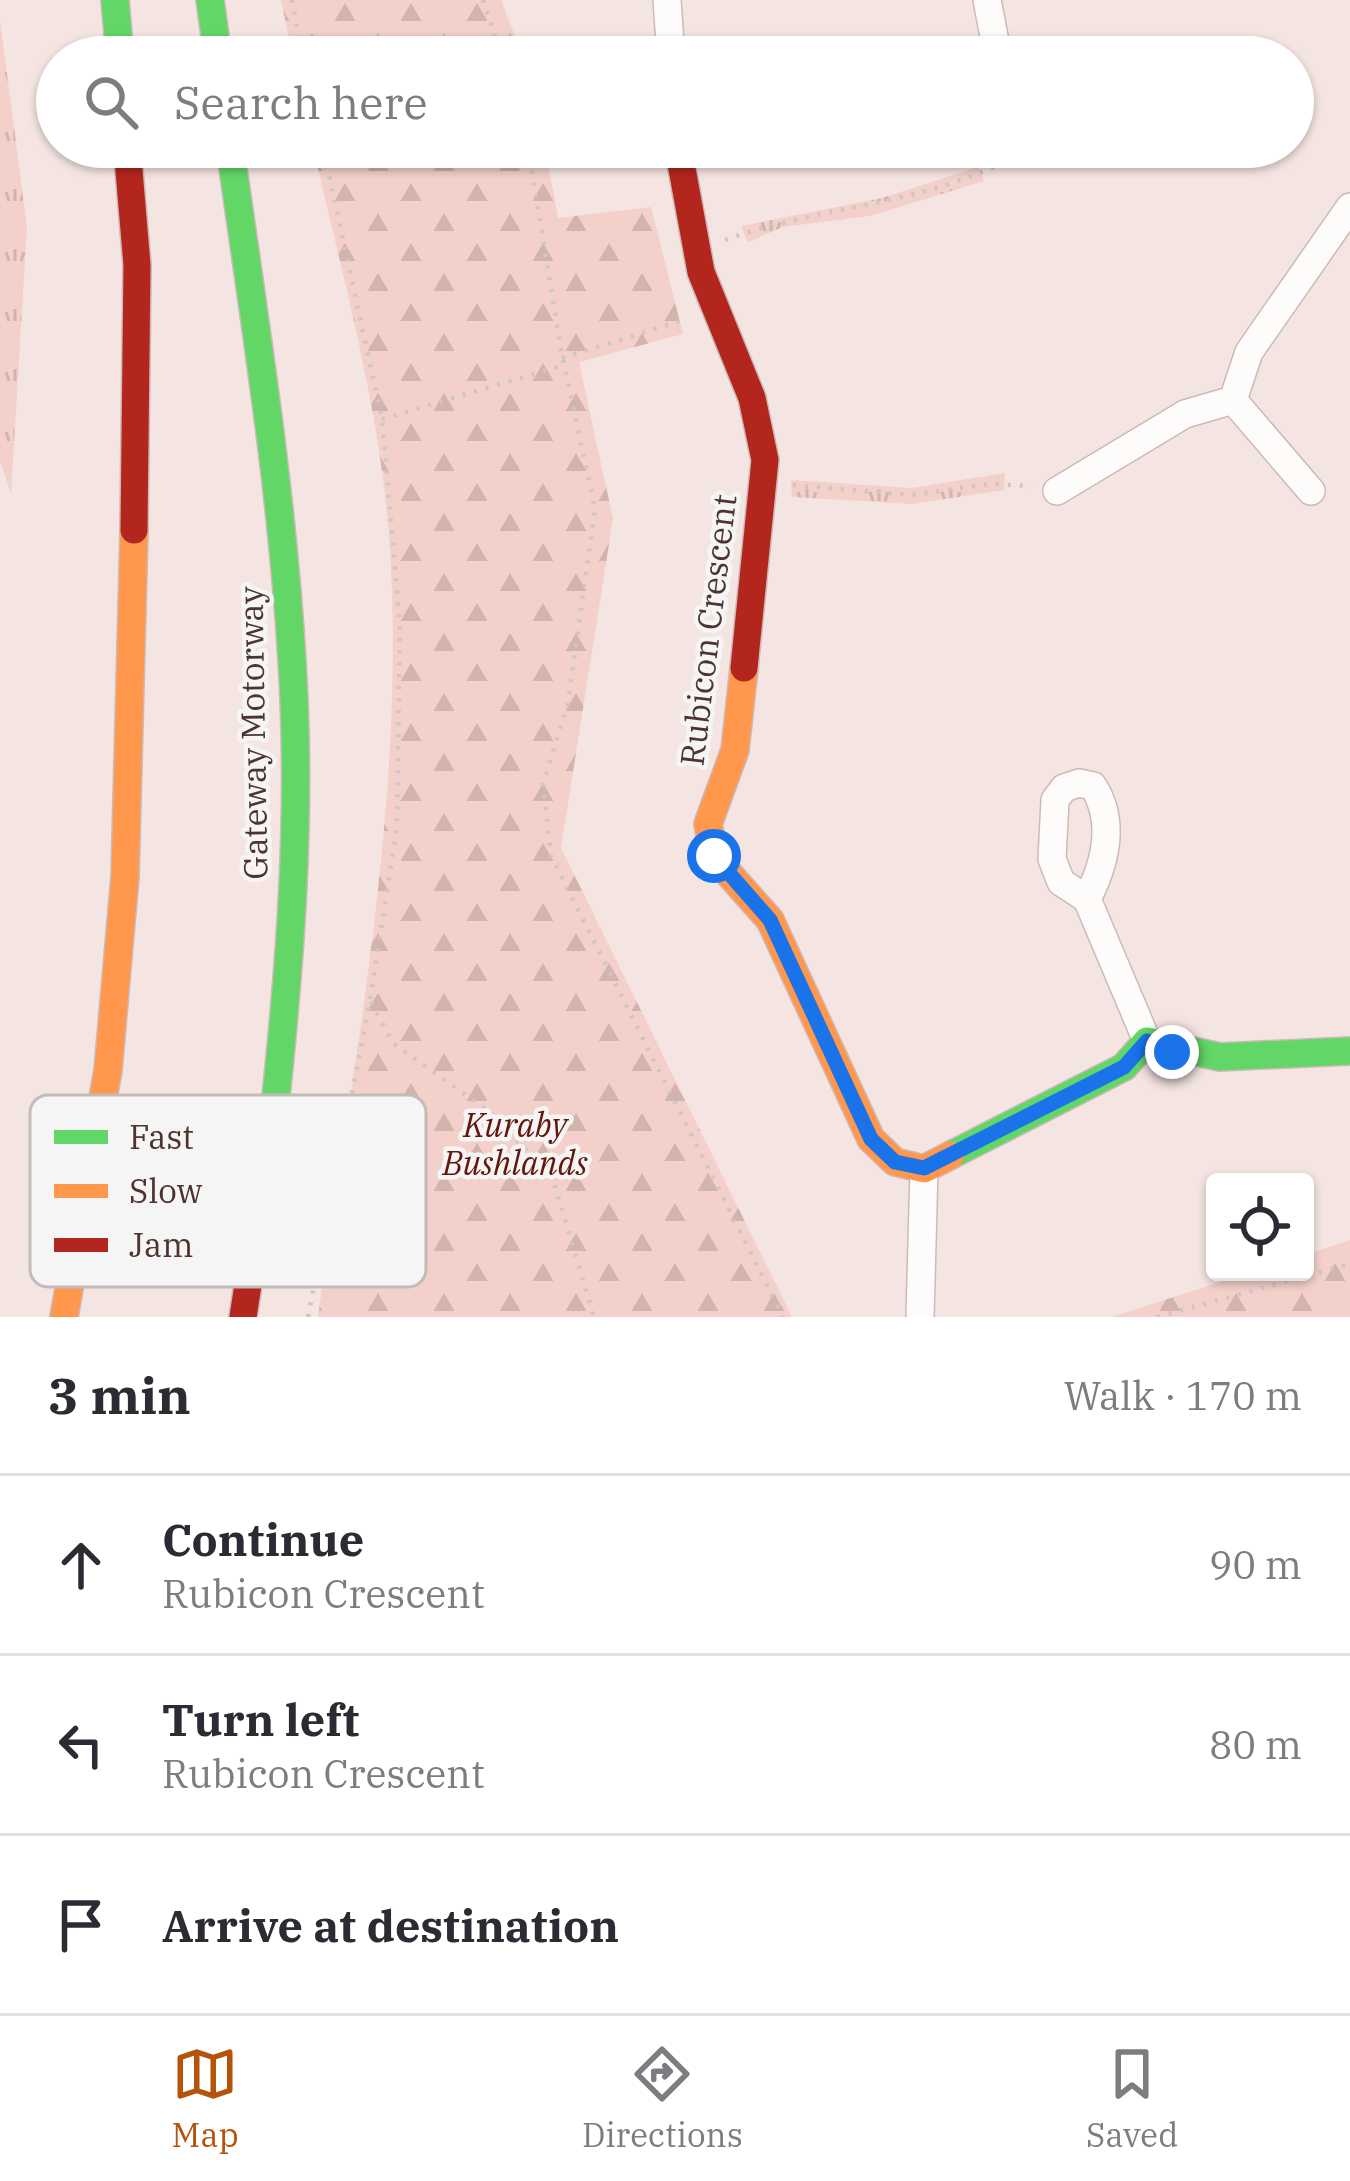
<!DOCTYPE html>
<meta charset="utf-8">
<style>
:root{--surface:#fff;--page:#f7f7f7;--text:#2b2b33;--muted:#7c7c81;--line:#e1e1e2;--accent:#b45309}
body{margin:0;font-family:"IBM Plex Serif",serif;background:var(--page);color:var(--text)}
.controls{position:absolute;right:36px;bottom:36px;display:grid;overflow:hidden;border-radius:12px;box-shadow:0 3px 9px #0004}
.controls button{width:108px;height:108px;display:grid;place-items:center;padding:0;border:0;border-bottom:3px solid var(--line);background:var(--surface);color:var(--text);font:60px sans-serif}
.stop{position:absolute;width:36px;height:36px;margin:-27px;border:9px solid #1a73e8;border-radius:50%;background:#fff}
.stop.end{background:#1a73e8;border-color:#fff;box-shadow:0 3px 12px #0008}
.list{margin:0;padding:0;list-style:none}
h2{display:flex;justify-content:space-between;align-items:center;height:156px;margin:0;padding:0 48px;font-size:51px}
h2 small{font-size:39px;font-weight:400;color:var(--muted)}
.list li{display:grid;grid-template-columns:78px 1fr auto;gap:36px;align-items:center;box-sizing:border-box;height:180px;padding:0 48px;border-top:3px solid var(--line)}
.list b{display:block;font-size:45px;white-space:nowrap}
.list p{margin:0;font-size:39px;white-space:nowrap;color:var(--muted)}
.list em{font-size:39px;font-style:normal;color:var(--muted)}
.icon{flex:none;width:66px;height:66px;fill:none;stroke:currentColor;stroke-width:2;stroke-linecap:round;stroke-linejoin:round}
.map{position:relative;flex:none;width:1350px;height:1317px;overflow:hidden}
.search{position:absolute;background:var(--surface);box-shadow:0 3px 9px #0004;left:36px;right:36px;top:36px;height:132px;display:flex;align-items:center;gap:30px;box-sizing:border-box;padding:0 42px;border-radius:66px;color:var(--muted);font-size:45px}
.sheet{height:696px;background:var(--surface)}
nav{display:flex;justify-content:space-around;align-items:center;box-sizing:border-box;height:168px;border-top:3px solid var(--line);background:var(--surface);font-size:33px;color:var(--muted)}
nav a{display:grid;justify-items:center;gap:6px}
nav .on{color:var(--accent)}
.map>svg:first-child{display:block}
.grass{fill:url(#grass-tufts)}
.forest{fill:url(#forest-firs)}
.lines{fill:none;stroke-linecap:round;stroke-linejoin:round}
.street-casing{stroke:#cdbab7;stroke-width:30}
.fast-casing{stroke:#cdbab7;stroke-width:30}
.slow-casing{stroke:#cdbab7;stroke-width:30}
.jam-casing{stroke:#cdbab7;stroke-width:30}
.path{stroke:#cec6c4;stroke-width:4.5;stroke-dasharray:3 9;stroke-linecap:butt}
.street{stroke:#fefbfb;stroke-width:27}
.fast{stroke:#63d668;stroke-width:27}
.slow{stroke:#ff974d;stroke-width:27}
.jam{stroke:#b3261e;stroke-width:27}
.route{stroke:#1a73e8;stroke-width:15}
.labels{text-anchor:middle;stroke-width:9;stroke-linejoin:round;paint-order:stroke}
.street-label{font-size:33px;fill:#4e332e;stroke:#f5f5f5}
.park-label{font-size:33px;font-style:italic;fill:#64160a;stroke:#f5f5f5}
.key{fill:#f5f5f5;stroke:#c3bbb9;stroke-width:3}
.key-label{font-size:33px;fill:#4e332e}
</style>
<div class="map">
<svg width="1350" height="1317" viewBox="0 0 1350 1317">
<defs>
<pattern id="grass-tufts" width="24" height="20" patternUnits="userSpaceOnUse" patternTransform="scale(3)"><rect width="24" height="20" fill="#f3d0c9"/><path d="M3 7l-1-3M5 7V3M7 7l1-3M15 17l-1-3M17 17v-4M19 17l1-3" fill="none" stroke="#d2b3ad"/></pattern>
<pattern id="forest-firs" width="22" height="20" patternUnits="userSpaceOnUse" patternTransform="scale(3)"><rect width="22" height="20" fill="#f3d0c9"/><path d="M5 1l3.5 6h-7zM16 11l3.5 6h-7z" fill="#d2b3ad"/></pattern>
</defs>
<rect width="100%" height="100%" fill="#f5e5e2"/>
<g class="grass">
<path d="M0,20L27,227L11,494L0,461Z"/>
<path d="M978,167L984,181L870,216L783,227L748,242L741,226L882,198Z"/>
<path d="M1005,473L1004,490L912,504L792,497L791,480L911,488Z"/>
</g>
<g class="forest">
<path d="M281,0H501L523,57H293Z"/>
<path d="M313,147H545L558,218L651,207L683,334L579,362L613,519L561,848L792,1317H318C352,1069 403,818 391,567C385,426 344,284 313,147Z"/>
<path d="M1350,1240V1317H1112L1251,1272H1305V1255Z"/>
</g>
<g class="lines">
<defs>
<g id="street">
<path d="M667,0L671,57"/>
<path d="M987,0L998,57"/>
<path d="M1024,147L1025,152"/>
<path d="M1233,400L1311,491"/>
<path d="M1057,491L1185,414L1233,400L1249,352L1350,207"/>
<path d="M1079,783L1093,786C1116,822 1105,864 1087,899L1061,882L1052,859L1055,800L1064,788Z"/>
<path d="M1087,899L1147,1041"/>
<path d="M920,1317L924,1169"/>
</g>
<g id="fast">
<path d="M115,0L120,57"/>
<path d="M210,0L218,57"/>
<path d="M230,147C254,318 282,489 292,661C302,816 290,970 273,1124"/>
<path d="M951,1155L1124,1067L1147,1041L1220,1057L1350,1051"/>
</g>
<g id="slow">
<path d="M744,668L735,750L708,824L714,857L770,920L871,1139L895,1162L924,1169L951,1155"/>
<path d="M64,1317L108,1070L125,877L134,530"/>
</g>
<g id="jam">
<path d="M127,147L137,265L134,530"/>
<path d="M678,147L701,272L752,398L765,460L744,668"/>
<path d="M243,1317L273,1124"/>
</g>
</defs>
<use href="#street" class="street-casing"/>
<use href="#fast" class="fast-casing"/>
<use href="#slow" class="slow-casing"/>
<use href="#jam" class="jam-casing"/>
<g class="path">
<path d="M292,0L303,57"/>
<path d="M483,0L502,57"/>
<path d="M528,147L561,350L595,509L568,703L543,784L551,856L783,1317"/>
<path d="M725,240C815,207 914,206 1002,163"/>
<path d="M562,358L683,320"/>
<path d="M382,419L564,365"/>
<path d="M793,485L912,495L990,484L1032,486"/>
<path d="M371,1002L393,1043L488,1111L552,1176L594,1317"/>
<path d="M308,1317L370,1001L397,827L400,624L382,419L323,147"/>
<path d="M1157,1317L1350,1264"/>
</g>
<use href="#street" class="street"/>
<use href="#fast" class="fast"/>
<use href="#slow" class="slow"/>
<use href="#jam" class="jam"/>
</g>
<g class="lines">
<path class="route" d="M714,856L770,920L871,1139L895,1162L924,1168L1124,1067L1147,1041L1172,1052"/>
</g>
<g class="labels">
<g class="street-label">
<text transform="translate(708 630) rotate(-83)" y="12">Rubicon Crescent</text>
<text transform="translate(253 733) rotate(-91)" y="12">Gateway Motorway</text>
</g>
<g class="park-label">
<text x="515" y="1137">Kuraby<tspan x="515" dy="38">Bushlands</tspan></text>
</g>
</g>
<rect x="30" y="1095" width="396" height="192" rx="18" class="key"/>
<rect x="54" y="1130" width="54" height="14" fill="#63d668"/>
<rect x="54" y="1184" width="54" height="14" fill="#ff974d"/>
<rect x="54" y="1238" width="54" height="14" fill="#b3261e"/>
<g class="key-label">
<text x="129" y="1149">Fast</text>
<text x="129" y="1203">Slow</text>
<text x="129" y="1257">Jam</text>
</g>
</svg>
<div class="controls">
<button><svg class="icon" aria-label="locate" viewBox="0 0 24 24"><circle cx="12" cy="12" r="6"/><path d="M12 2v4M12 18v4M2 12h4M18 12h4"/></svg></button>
</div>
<div class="stop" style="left:714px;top:856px"></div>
<div class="stop end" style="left:1172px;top:1052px"></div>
<div class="search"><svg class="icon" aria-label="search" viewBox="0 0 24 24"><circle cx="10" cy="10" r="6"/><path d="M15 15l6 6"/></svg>Search here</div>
</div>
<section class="sheet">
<h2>3 min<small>Walk · 170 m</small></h2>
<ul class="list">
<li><svg class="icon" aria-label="ahead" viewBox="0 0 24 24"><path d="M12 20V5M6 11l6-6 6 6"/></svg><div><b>Continue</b><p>Rubicon Crescent</p></div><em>90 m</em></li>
<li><svg class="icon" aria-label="left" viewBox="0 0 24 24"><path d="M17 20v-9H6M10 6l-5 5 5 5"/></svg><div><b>Turn left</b><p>Rubicon Crescent</p></div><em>80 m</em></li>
<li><svg class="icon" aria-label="arrive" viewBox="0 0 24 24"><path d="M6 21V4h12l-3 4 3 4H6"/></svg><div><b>Arrive at destination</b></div></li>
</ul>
</section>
<nav>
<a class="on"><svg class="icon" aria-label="map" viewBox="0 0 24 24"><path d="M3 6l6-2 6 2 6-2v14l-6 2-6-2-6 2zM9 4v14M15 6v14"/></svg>Map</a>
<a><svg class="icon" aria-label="directions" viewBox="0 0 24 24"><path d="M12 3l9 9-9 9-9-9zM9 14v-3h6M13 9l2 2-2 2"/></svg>Directions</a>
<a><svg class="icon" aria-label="saved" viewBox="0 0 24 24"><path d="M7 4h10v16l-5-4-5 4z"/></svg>Saved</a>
</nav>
